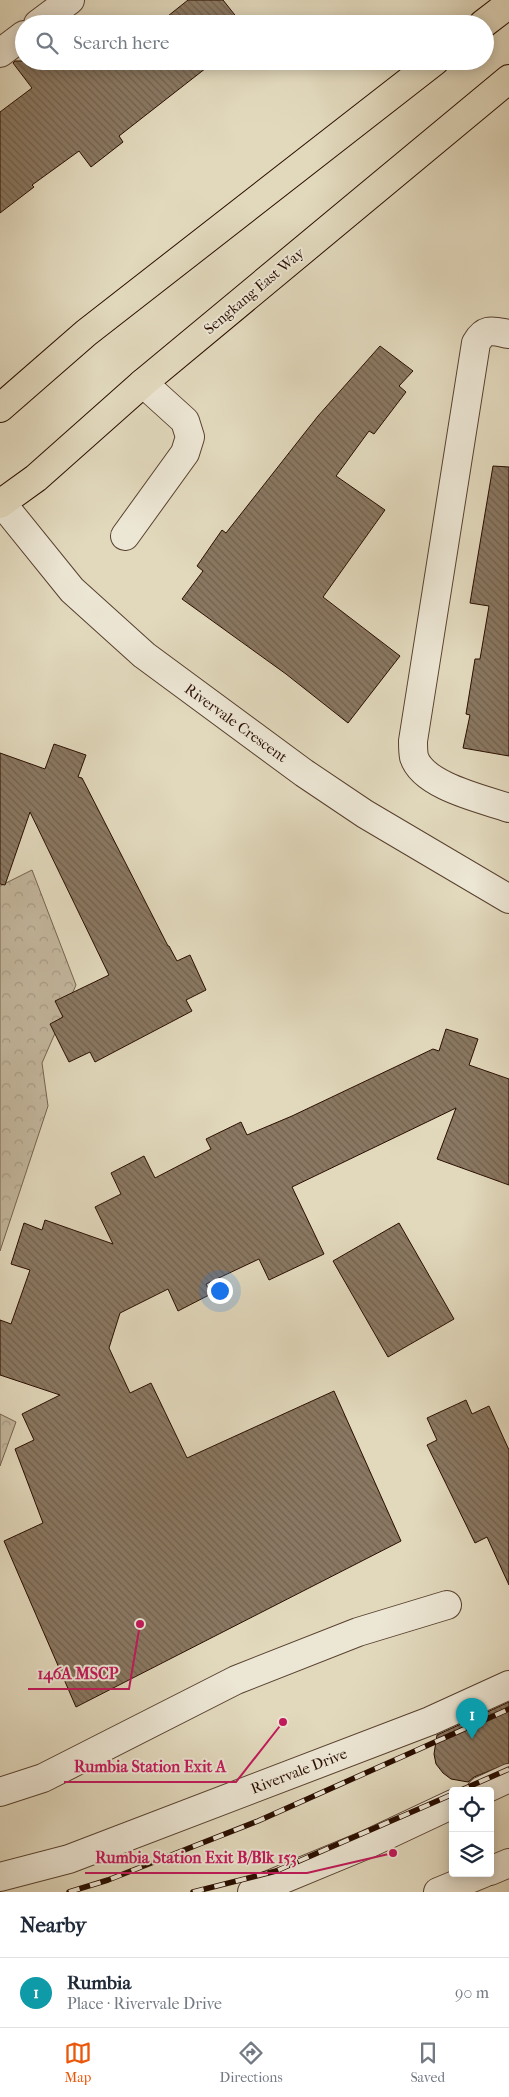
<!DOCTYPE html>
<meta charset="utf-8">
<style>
:root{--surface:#fff;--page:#f6f6f7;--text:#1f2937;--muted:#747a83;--line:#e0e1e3;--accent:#ea580c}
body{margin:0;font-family:"IM FELL French Canon",serif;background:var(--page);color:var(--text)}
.controls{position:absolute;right:15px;bottom:15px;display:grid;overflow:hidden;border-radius:5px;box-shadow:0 2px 12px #0003}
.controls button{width:45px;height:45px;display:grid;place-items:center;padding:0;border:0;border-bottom:1px solid var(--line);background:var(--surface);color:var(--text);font:25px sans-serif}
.you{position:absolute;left:219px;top:1290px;width:18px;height:18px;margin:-12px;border:4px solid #fff;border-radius:50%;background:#1a73e8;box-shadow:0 0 0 8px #1a73e833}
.badge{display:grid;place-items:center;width:32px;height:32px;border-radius:50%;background:var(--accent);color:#fff;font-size:16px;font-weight:700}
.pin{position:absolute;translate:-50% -41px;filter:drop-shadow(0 1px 2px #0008)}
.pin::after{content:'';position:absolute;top:26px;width:18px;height:15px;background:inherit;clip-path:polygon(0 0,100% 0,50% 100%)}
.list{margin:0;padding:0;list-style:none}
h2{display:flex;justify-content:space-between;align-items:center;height:65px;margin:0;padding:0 20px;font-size:21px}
h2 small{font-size:16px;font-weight:400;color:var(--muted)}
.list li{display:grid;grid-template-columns:32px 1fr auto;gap:15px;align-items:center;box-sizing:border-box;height:70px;padding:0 20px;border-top:1px solid var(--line)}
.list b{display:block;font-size:19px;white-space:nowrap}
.list p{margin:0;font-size:16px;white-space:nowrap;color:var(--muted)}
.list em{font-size:16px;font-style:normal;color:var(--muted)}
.icon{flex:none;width:28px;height:28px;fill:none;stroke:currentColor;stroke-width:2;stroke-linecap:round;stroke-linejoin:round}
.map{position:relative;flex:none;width:509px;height:1892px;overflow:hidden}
.search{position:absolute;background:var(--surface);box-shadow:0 2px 12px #0003;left:15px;right:15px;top:15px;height:55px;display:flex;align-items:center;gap:12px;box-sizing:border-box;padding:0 18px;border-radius:28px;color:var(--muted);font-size:19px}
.sheet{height:135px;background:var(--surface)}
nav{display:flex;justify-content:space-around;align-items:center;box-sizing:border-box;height:70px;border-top:1px solid var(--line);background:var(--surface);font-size:14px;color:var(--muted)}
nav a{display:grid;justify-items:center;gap:2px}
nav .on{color:var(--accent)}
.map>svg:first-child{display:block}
.park{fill:url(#park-crowns);stroke:#76624e}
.building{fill:url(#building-back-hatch);stroke:#2a0e00}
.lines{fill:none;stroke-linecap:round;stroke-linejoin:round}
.minor-casing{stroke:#58412f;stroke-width:30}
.major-casing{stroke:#2a0e00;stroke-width:30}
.minor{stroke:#ece6d4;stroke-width:28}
.major{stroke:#e2d9bd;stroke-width:28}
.rail-casing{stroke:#2a0e00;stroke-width:5.5}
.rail{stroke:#ece6d4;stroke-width:4;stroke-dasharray:11;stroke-linecap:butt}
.labels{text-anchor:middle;stroke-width:4;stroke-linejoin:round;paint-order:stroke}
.street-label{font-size:15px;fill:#2a0e00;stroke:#ece6d4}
.leader{fill:none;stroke:#c2185b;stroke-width:2}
.callout-dot{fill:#c2185b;stroke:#ece6d4;stroke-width:2}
.callout-label{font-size:16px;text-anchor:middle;font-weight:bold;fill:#c2185b;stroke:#ece6d4;stroke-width:4;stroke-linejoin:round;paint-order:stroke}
</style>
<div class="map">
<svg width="509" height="1892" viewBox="0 0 509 1892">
<defs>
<pattern id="park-crowns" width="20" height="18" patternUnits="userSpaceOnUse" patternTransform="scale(1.25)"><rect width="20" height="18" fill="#c3b69d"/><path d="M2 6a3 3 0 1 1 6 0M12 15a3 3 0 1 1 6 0" fill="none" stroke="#a89b85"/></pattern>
<pattern id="building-back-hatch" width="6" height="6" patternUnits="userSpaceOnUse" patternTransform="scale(1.25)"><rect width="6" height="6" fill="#8a7862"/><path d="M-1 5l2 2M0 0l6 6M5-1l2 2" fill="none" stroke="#71614e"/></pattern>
</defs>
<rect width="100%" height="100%" fill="#e2d9bd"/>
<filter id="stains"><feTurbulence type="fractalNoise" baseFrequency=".004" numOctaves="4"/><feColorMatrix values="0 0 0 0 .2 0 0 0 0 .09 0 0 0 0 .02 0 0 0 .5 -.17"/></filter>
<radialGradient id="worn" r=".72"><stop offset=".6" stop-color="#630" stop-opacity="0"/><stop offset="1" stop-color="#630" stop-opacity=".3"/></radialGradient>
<g class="park">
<path d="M32,870L76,985L42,1063L48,1106L0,1251V886Z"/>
<path d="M0,1414L16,1422L0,1466Z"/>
</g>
<g class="building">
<path d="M188,0H223L242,24H158Z"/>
<path d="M15,61H215L119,136L123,142L91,167L79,151L32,185L34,187L0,213V112L32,88L13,63Z"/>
<path d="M380,346L413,371L399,386L406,392L374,434L369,431L336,476L385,510L323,597L400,656L348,723L286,674L182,599L203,571L197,566L222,530L226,533L318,416Z"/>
<path d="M493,466L509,467V756L463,748L470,715L466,714L475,659H480L489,606L470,603Z"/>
<path d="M54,744L86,755L78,777L82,778L168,946H169L177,961L190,955L206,990L186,1000L192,1011L95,1062L90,1052L69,1062L50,1024L63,1017L55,1001L109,975L30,812L5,885L0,884V753L45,769Z"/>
<path d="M446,1029L478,1039L469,1065L509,1079V1185L437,1159L456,1108L292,1187L324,1254L269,1280L259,1259L206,1284L211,1294L178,1311L168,1289L120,1313L109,1348L130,1393L151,1383L187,1458L334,1391L401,1541L76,1707L4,1541L43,1523L15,1449L34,1440L22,1414L60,1395L0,1375V1320L11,1324L30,1270L11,1264L24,1223L42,1230L45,1220L113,1244L95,1207L121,1194L111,1173L144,1156L155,1178L211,1149L206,1139L241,1122L247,1135L292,1116L433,1049L439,1051Z"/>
<path d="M399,1223L454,1319L388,1357L333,1261Z"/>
<path d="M466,1400L472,1414L489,1406L509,1450V1585L487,1537L475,1543L427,1445L437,1440L427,1418Z"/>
<path d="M509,1702V1763L474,1777L468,1782L451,1779L443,1773L436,1764L434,1754L437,1735Z"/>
</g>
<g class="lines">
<defs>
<g id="minor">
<path d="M38,24L70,0"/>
<path d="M0,53L24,35"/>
<path d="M509,334C493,331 485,327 476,343L413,741C413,746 413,752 414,757C423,786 483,799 509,808"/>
<path d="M0,501L72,590L144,655L304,773L365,814L509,899"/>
<path d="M125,536L185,453L190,437L185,421L143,383"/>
<path d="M481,1791L509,1778"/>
<path d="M0,1792L43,1778L236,1680L358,1632L447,1605"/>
<path d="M490,1871L509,1863"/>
<path d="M0,1877L69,1859L430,1721L509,1685"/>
<path d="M252,1892L368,1844L453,1804"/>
<path d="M438,1892L484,1873"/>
</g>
<g id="major">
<path d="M483,24L509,4"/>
<path d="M0,408L86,333L435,61"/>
<path d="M0,504L36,478L143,383L509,79"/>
</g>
</defs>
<use href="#minor" class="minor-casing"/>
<use href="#major" class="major-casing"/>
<use href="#minor" class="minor"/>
<use href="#major" class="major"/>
<defs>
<g id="rail">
<path d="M459,1791L509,1769"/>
<path d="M69,1892L108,1880L258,1821L509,1709"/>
<path d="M193,1892L276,1871L453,1794"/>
</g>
</defs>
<use href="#rail" class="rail-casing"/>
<use href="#rail" class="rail"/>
</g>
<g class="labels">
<g class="street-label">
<text transform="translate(254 291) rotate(-40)" y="5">Sengkang East Way</text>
<text transform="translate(236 723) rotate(36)" y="5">Rivervale Crescent</text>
<text transform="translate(299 1771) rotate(-21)" y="5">Rivervale Drive</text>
</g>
</g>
<path class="leader" d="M140 1624L129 1689H28M283 1722L236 1782H64M393 1853L307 1873H85"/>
<g class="callout-dot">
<circle cx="140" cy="1624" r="5"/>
<circle cx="283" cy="1722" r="5"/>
<circle cx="393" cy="1853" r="5"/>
</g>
<g class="callout-label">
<text x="78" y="1679">146A MSCP</text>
<text x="150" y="1772">Rumbia Station Exit A</text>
<text x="196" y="1863">Rumbia Station Exit B/Blk 153</text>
</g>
<rect width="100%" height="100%" filter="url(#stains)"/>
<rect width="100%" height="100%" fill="url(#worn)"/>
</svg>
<div class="controls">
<button><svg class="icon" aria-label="locate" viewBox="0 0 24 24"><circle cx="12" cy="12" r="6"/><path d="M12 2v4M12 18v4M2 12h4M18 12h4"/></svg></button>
<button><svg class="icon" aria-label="layers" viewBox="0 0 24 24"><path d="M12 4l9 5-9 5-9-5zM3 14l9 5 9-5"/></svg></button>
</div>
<div class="you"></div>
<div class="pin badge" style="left:472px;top:1739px;background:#0f9aa8">1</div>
<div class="search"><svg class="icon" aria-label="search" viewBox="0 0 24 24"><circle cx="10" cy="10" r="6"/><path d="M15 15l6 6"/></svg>Search here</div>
</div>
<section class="sheet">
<h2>Nearby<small></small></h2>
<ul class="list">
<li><span class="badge" style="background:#0f9aa8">1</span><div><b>Rumbia</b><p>Place · Rivervale Drive</p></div><em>90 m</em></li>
</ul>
</section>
<nav>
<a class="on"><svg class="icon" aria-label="map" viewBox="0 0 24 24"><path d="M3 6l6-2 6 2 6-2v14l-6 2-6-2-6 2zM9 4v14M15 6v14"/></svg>Map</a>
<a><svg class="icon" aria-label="directions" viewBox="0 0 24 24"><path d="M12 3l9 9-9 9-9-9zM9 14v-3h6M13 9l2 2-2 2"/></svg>Directions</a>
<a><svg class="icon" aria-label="saved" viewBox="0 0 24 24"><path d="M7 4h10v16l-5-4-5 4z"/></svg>Saved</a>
</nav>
